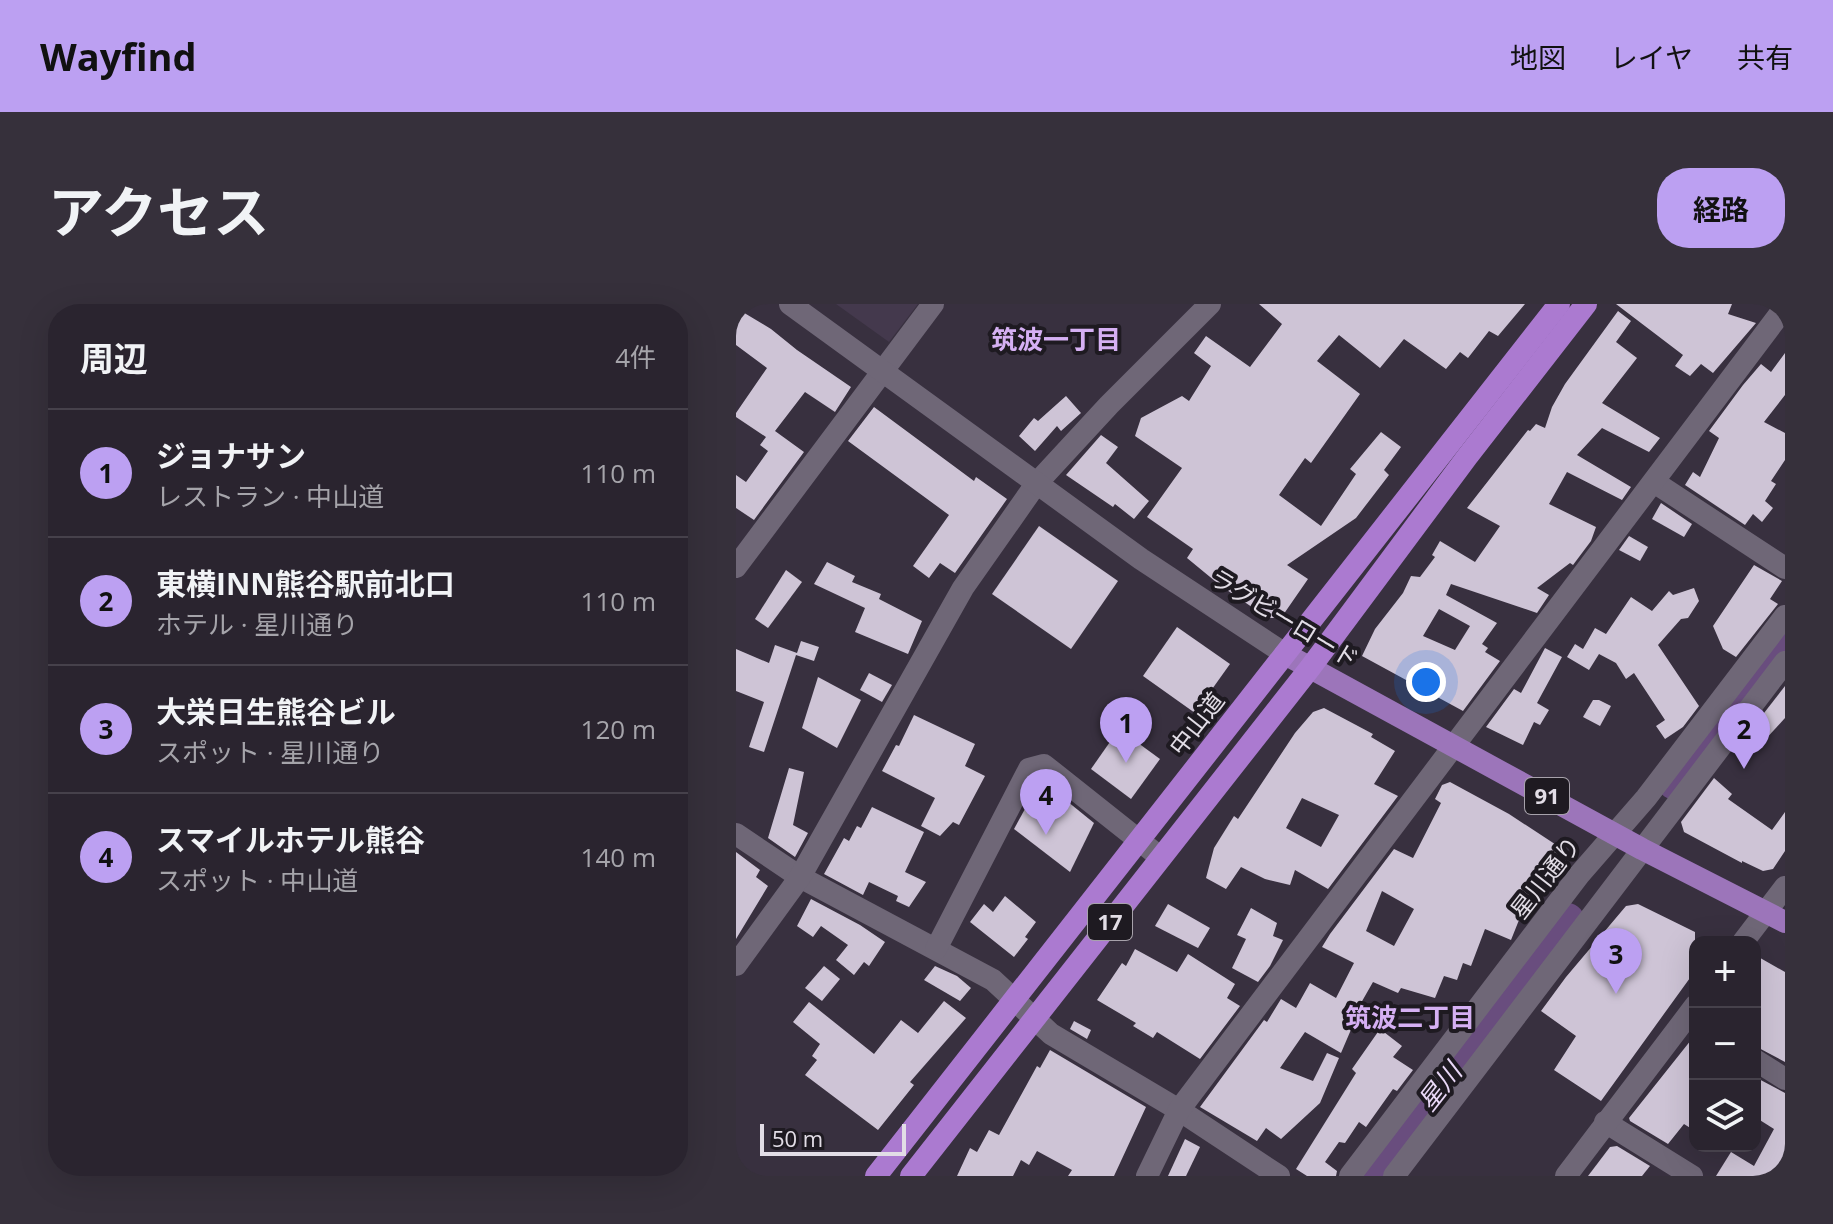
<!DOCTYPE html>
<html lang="ja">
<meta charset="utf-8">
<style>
:root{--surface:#2a242f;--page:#36303b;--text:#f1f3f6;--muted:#a5a4aa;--line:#46414b;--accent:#bca0f2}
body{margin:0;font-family:"Open Sans","Noto Sans JP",sans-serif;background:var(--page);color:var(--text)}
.controls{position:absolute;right:24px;bottom:24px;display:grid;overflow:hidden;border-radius:16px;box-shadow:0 8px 32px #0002}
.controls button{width:72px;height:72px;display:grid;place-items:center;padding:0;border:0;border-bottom:2px solid var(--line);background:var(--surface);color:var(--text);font:40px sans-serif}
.scale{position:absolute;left:24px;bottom:20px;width:146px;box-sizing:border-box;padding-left:8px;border:4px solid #e2dde6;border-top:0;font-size:22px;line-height:28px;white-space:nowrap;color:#e2dde6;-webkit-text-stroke:6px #1e1a21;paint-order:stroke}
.you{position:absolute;left:690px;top:378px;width:28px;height:28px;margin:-20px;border:6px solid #fff;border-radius:50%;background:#1a73e8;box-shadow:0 0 0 12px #1a73e833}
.badge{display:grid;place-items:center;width:52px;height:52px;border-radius:50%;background:var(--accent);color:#111;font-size:26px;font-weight:700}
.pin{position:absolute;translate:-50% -66px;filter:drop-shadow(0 2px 4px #0008)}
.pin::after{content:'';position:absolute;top:42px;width:28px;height:24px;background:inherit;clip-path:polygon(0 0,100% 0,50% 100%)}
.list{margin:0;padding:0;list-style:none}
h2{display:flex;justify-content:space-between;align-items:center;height:104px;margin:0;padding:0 32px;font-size:34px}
h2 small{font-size:26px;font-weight:400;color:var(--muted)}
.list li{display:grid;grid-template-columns:52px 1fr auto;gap:24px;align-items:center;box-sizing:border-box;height:128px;padding:0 32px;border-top:2px solid var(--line)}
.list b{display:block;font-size:30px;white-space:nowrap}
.list p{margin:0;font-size:26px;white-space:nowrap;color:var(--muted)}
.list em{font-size:26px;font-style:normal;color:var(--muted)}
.icon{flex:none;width:44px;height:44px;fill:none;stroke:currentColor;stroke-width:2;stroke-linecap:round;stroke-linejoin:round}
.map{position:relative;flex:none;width:1049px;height:872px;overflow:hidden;border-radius:32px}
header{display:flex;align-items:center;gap:48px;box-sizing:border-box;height:112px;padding:0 40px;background:var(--accent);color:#111}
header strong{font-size:38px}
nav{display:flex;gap:44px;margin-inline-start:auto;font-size:28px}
.intro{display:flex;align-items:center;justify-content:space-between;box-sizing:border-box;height:192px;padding:0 48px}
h1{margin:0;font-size:56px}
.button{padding:20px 36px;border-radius:32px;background:var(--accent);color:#111;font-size:28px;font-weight:700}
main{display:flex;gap:48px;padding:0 48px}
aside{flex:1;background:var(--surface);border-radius:32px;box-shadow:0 8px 32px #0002}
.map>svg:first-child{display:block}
.built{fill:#44394d}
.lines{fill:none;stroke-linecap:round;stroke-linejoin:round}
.river{stroke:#694d7e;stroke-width:36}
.building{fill:#cec4d6;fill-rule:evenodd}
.minor{stroke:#6f6777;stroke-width:22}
.secondary{stroke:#6f6777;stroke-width:22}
.primary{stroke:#9c75ba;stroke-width:22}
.trunk{stroke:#ab7ad0;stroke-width:22}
.labels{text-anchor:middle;stroke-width:8;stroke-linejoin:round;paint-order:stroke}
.shield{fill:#1e1a21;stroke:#a7a2ab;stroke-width:2}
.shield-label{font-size:22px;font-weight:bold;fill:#e2dde6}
.street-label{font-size:24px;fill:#e2dde6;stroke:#1e1a21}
.neighbourhood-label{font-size:26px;font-weight:bold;fill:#d5b0f3;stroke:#1e1a21}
.water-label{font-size:26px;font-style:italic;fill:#ead9f8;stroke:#1e1a21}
</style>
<header>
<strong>Wayfind</strong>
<nav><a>地図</a><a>レイヤ</a><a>共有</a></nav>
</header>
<div class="intro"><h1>アクセス</h1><a class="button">経路</a></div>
<main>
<aside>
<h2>周辺<small>4件</small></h2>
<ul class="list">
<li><span class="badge">1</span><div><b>ジョナサン</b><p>レストラン · 中山道</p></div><em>110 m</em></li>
<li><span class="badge">2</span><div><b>東横INN熊谷駅前北口</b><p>ホテル · 星川通り</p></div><em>110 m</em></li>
<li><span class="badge">3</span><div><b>大栄日生熊谷ビル</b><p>スポット · 星川通り</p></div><em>120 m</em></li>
<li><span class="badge">4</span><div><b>スマイルホテル熊谷</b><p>スポット · 中山道</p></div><em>140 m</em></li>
</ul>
</aside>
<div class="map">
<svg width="1049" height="872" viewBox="0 0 1049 872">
<rect width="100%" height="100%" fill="#38303f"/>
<path class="built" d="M100,0H182L153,38Z"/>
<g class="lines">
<g class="river">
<path d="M939,478L1049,334"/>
<path d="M636,872L831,617"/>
</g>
</g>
<g class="building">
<path d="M523,0H789L762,32L753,27L732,54L724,48L710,65L668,35L644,64L603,31L581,57L624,90L575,159L569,154L543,191L585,222L620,170L614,165L645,128L665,143L648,166L653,171L620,214L551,261L572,275L545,314H532L485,282L451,254L457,245L411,213L446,164L399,132L405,114L446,92L453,97L475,62L458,49L470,32L514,63L546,20Z"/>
<path d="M880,0H996L992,10L1020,19L977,69L965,60L954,72L939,62L947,51Z"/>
<path d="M0,4L35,25L61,46L115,83L99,108L69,88L39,127L68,148L18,216L0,204V171L10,178L32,147L24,141L30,133L0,113V109L31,64L0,41Z"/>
<path d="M882,7L895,17L880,38L901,54L866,99L924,134L913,148L866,124L841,151L895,183L886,196L831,168L813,200L860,223L855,237L837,261L834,259L801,284L813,291L801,309L715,280L710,291L761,319L746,340L752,344L749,348L764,357L727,407L626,352L639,325L667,289L675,272L684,273L699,253L696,251L704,237L739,258L764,222L731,204L792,126L794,127L800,120L809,124L816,103L829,80ZM703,305L734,322L719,346L687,332Z"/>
<path d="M1049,49V91L1028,118L1049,129V156L1035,177L1040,180L1029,197L1037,204L1026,218L1017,210L1009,221L949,181L957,168L964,173L983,134L973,127L1007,81L1025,60L1035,68Z"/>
<path d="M330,92L345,109L325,127L321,122L299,147L283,132L298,114L302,117Z"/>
<path d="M138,103L238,177L240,173L271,195L219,269L204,259L193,274L177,262L213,211L112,137Z"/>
<path d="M365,131L382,143L370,159L413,197L398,215L379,200L377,203L330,171Z"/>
<path d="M925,199L956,220L948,233L916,215Z"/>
<path d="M303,222L382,277L335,345L256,290Z"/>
<path d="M893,232L912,243L904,257L883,246Z"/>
<path d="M91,258L119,272L116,278L145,290L143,295L186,317L172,350L119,328L129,304L78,280Z"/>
<path d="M1018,261L1046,277L1034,295L1042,300L1000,353L987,345L977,322Z"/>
<path d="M50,266L66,278L32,324L19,315Z"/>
<path d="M958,284L963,297L952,314L945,315L922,341L963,402L947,423L929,435L920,422L929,416L898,369L890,375L880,359L863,350L853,366L831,353L839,340L847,345L859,324L870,330L895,293L916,307L933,287L937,291Z"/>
<path d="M441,323L494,360L459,409L407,372Z"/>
<path d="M65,337L83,343L78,357L60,351L28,448L13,443L28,398L0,387V345L33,359L39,341L61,349Z"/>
<path d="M809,344L826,353L801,399L813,406L804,421L798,418L787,441L750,423L778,385L785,389Z"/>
<path d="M133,369L156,381L146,398L124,386Z"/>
<path d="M82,373L125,396L101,444L66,424Z"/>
<path d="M1049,382V414L1027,438L1014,427Z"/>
<path d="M857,396H863L875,402L864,422L847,413Z"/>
<path d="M588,404L637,430L635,433L659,447L638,480L662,492L592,585L559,566L554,581L529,575L505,563L490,585L470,574L478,544L498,512L502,515L559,429L577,408ZM566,494L603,511L585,543L550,524Z"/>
<path d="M178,411L239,440L229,462L249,472L223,521L217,518L204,532L185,522L199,494L146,467L160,441L163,442Z"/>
<path d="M383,425L424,455L395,495L355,465Z"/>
<path d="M53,464L68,468L57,521L72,529L59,553L32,534Z"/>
<path d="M978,474L996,490L992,495L1036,526L1049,508V547L1037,565L1027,567L1006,557V559L948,528L945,518Z"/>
<path d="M305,476L358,519L334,568L278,525Z"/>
<path d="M714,478L773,510L834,550L792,615L785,611L775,636L749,625L735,662L727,659L721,676L708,672L699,694L665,684L662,689L637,678L621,706L623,707L605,749L569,728L544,764L577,777L591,749L603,754L584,799L545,835L530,824L521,837L464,803L528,716L531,718L545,695L560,704L574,679L600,694L618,659L586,643L594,630L658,545L677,554L705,499L699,495L706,481ZM646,587L678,605L658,642L630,627Z"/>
<path d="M136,503L188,528L169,568L190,578L173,603L160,597L162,592L133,578L127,591L88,570L108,534L113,537L121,522L125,524Z"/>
<path d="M0,548L24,566L20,573L32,582L0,635Z"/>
<path d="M269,592L300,618L289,633L292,635L278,653L234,618L248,600L257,608Z"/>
<path d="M75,595L124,621L149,638L133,662L128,658L118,671L100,656L112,641L85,622L77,633L61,622Z"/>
<path d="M432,600L474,624L462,644L419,622Z"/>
<path d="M902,600L959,628V667L865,797L818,766L840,732L805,707L830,673L890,602Z"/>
<path d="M515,604L541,619L537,632L547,636L534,662L522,678L496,664L510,635L501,631Z"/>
<path d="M399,645L441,668L452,650L499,680L491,694L504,702L464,755L421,728L417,734L397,722L400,719L361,696L386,659L390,662Z"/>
<path d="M1019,651L1049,668V758L1019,742V708L1025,698L1019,694Z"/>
<path d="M88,662L104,675L86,697L69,684Z"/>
<path d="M199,662L221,672L235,684L224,697L188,676Z"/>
<path d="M208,697L230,714L174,778L178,781L142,826L69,771L81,756L76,752L84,740L57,718L73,698L138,750L165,716L182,729Z"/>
<path d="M338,717L355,726L351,735L334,725Z"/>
<path d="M644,725L666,742L657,753L677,766L661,787L657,785L630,823L623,818L609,839L603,838L589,858L601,867L600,872H571L560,865L620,769L616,765Z"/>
<path d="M959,731V827L948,820L932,840L894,817L893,814Z"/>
<path d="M314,746L410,803L378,872H332L336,866L301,847L293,861L285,856L277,872H221L234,844L241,848L253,826L263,831L301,762L304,764Z"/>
<path d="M1019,773L1049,789V872H980L995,848L1018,862L1038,825L1019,813Z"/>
<path d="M449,835L464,843L450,872H432Z"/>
<path d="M881,842L914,862L906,872H852L874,843Z"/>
</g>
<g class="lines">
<g class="minor">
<path d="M918,178L1049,264"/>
<path d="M0,263L197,0"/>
<path d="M0,530L64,573L257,676L315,730L443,806L543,872"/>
<path d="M1007,638L1049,583"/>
<path d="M200,645L293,465L308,461L424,553"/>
<path d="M0,661L64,573L227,284L300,180L373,101L474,0"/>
<path d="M1019,756L1049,775"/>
<path d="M869,818L956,872"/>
<path d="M411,872L443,806L1049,3"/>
<path d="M614,872L843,571L910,494L1049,312"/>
<path d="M658,872L1049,358"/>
<path d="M830,872L959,702"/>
</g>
<path class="secondary" d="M54,0L405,255L549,350"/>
<path class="primary" d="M549,350L906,545L1049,618"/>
<g class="trunk">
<path d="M140,872L823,0"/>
<path d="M175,872L574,364L731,153L850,0"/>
</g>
</g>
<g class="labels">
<g class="shield">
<rect x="789" y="474" width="44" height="36" rx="6"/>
<rect x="352" y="600" width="44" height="36" rx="6"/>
</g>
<g class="shield-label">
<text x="811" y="500">91</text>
<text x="374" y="626">17</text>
</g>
<g class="street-label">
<text transform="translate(548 315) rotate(31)" y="8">ラグビーロード</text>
<text transform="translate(461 420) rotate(-52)" y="8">中山道</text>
<text transform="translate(810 574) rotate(-52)" y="8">星川通り</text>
</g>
<g class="neighbourhood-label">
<text x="320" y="45">筑波一丁目</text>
<text x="674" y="723">筑波二丁目</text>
</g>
<g class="water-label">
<text transform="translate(704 783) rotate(-52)" y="9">星川</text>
</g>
</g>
</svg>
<div class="controls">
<button>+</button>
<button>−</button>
<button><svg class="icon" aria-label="layers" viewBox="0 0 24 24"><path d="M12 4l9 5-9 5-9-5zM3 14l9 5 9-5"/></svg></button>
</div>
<div class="scale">50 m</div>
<div class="you"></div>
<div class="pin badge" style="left:390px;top:459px">1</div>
<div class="pin badge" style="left:1008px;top:465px">2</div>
<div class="pin badge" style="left:880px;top:690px">3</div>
<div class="pin badge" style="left:310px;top:531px">4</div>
</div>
</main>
